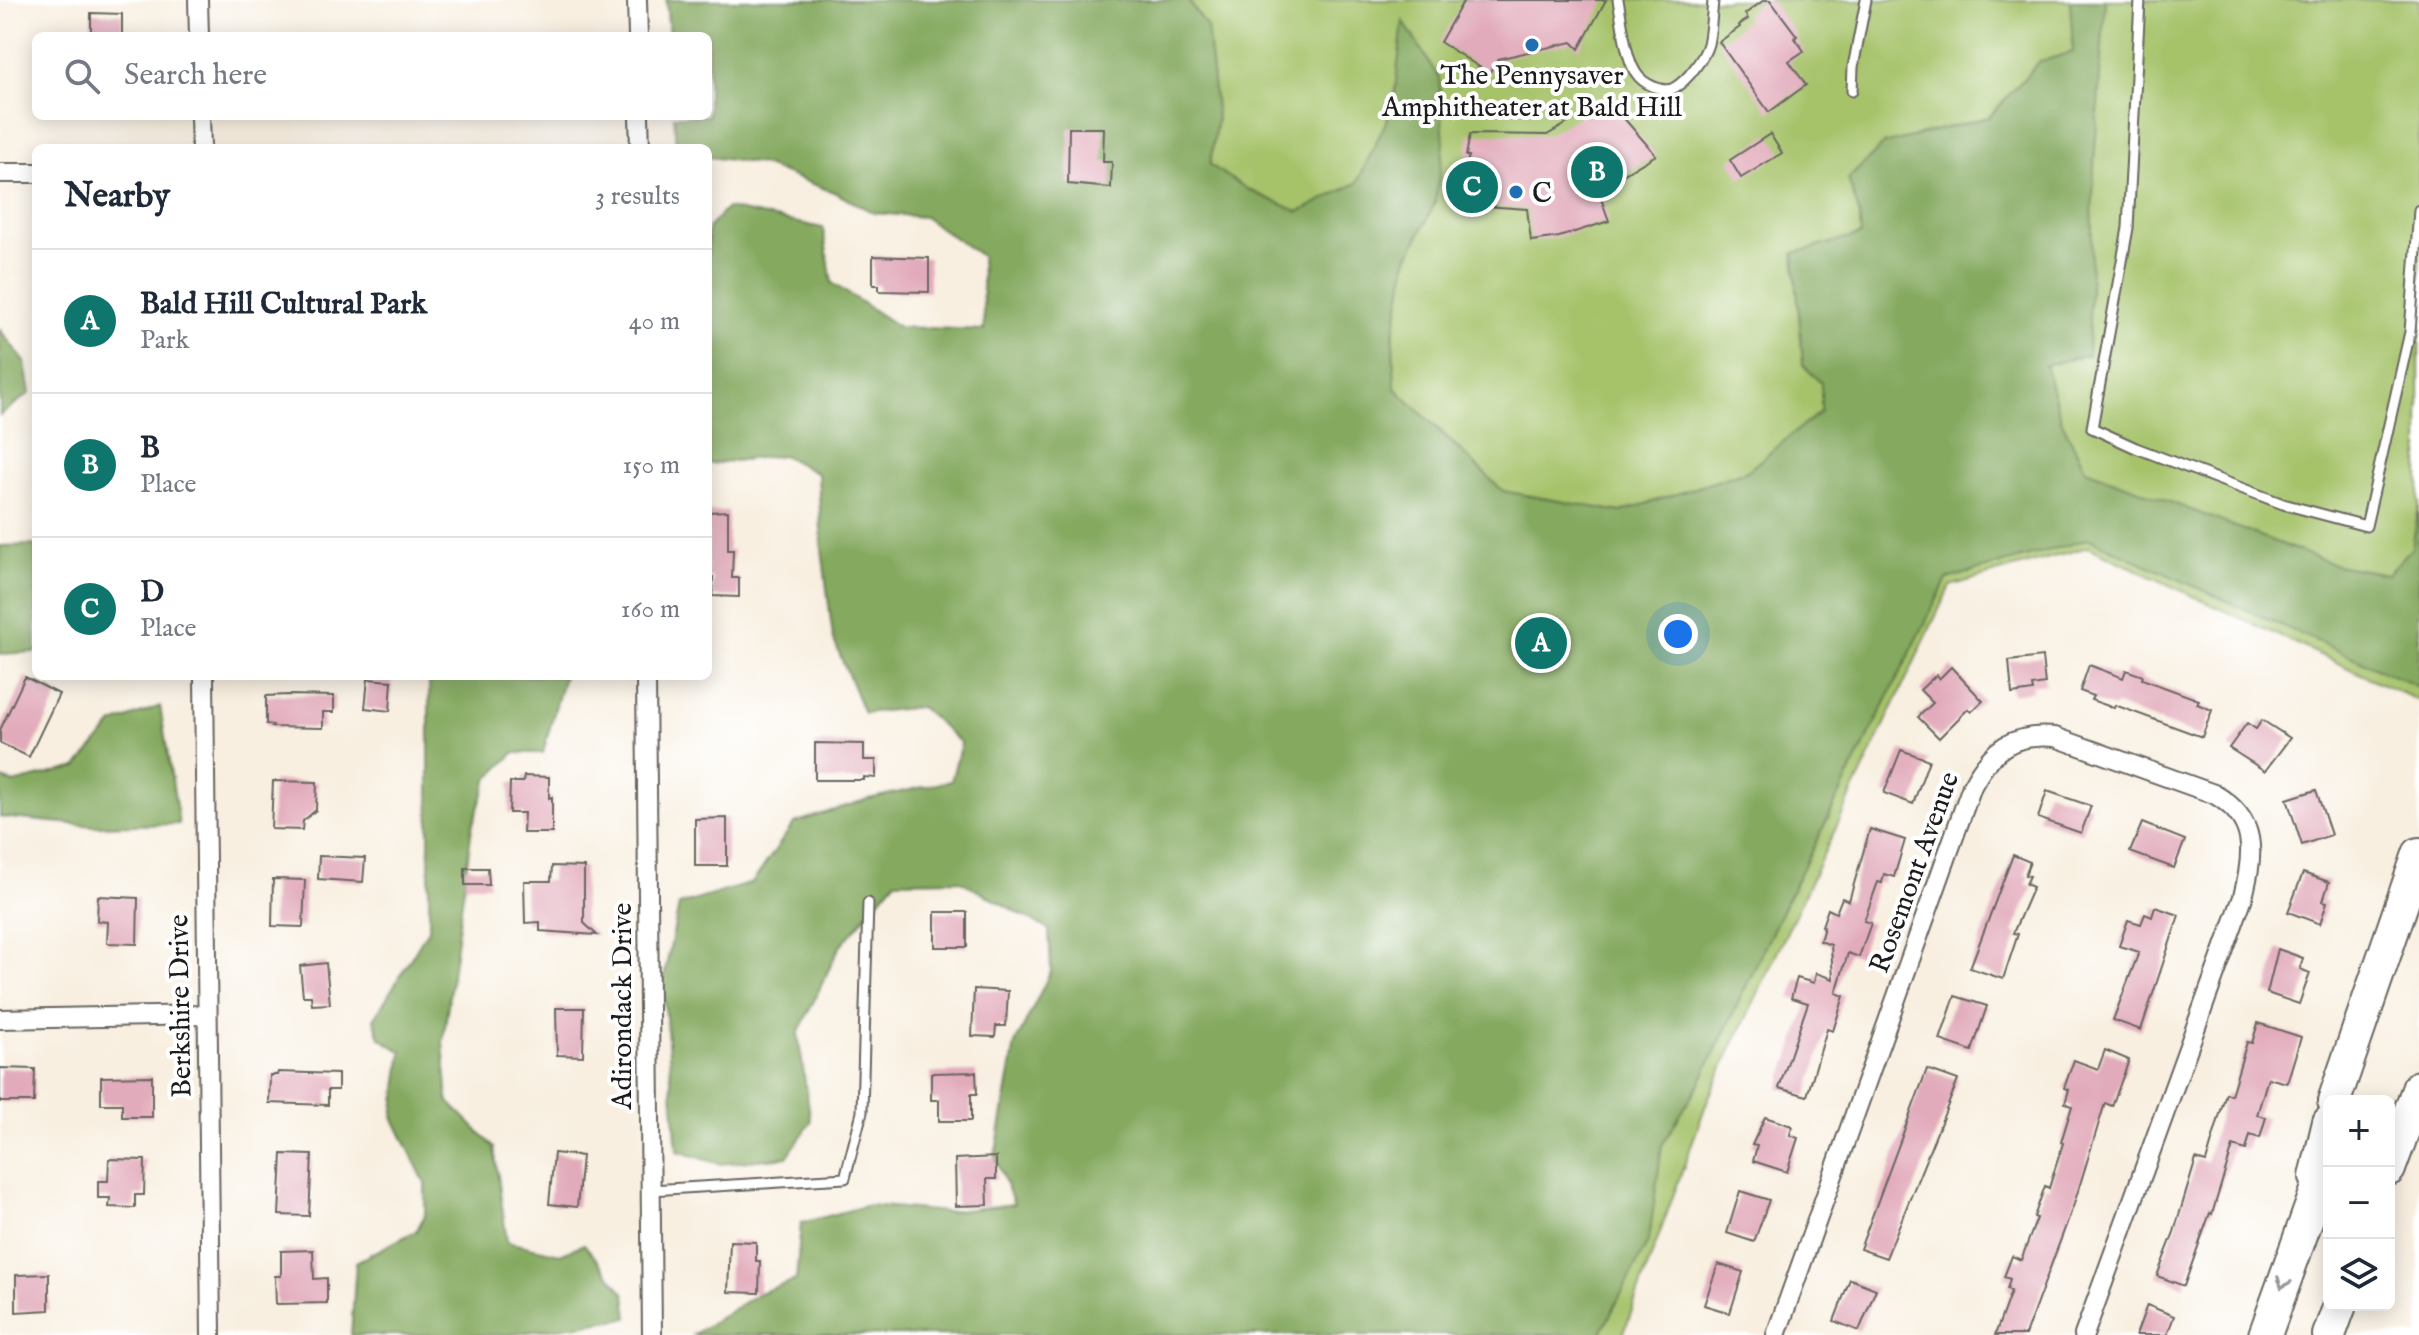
<!DOCTYPE html>
<meta charset="utf-8">
<style>
:root{--surface:#fff;--page:#f6f6f7;--text:#1f2937;--muted:#747a83;--line:#e0e1e3;--accent:#0f766e}
body{margin:0;font-family:"IM FELL English",serif;background:var(--page);color:var(--text)}
.controls{position:absolute;right:24px;bottom:24px;display:grid;overflow:hidden;border-radius:12px;box-shadow:0 4px 20px #0003}
.controls button{width:72px;height:72px;display:grid;place-items:center;padding:0;border:0;border-bottom:2px solid var(--line);background:var(--surface);color:var(--text);font:40px sans-serif}
.you{position:absolute;left:1678px;top:634px;width:28px;height:28px;margin:-20px;border:6px solid #fff;border-radius:50%;background:#1a73e8;box-shadow:0 0 0 12px #1a73e833}
.badge{display:grid;place-items:center;width:52px;height:52px;border-radius:50%;background:var(--accent);color:#fff;font-size:26px;font-weight:700}
.pin{position:absolute;translate:-50% -50%;border:4px solid #fff;box-shadow:0 2px 8px #0006}
.list{margin:0;padding:0;list-style:none}
h2{display:flex;justify-content:space-between;align-items:center;height:104px;margin:0;padding:0 32px;font-size:34px}
h2 small{font-size:26px;font-weight:400;color:var(--muted)}
.list li{display:grid;grid-template-columns:52px 1fr auto;gap:24px;align-items:center;box-sizing:border-box;height:144px;padding:0 32px;border-top:2px solid var(--line)}
.list b{display:block;font-size:30px;white-space:nowrap}
.list p{margin:0;font-size:26px;white-space:nowrap;color:var(--muted)}
.list em{font-size:26px;font-style:normal;color:var(--muted)}
.icon{flex:none;width:44px;height:44px;fill:none;stroke:currentColor;stroke-width:2;stroke-linecap:round;stroke-linejoin:round}
.map{position:relative;flex:none;width:2419px;height:1335px;overflow:hidden}
.search{position:absolute;background:var(--surface);box-shadow:0 4px 20px #0003;left:32px;top:32px;width:680px;height:88px;display:flex;align-items:center;gap:20px;box-sizing:border-box;padding:0 28px;border-radius:12px;color:var(--muted);font-size:30px}
.panel{position:absolute;background:var(--surface);box-shadow:0 4px 20px #0003;left:32px;top:144px;width:680px;height:536px;border-radius:12px}
.map>svg:first-child{display:block}
.green{fill:#a6c36a;stroke:#617043;stroke-width:2}
.forest{fill:#84a95e;stroke:#50623d;stroke-width:2}
.building{fill:#e2abbb}
.lines{fill:none;stroke-linecap:round;stroke-linejoin:round}
.lane-casing{stroke:#696661;stroke-width:13}
.street-casing{stroke:#696661;stroke-width:22}
.highway-casing{stroke:#696661;stroke-width:36}
.lane{stroke:#fff;stroke-width:9}
.street{stroke:#fff;stroke-width:18}
.highway{stroke:#fff;stroke-width:32}
.oneway{stroke:#999}
.poi-dot{fill:#1f6fb2;stroke:#fff;stroke-width:3}
.labels{text-anchor:middle;stroke-width:8;stroke-linejoin:round;paint-order:stroke}
.poi-label{font-size:28px;fill:#1c1c1c;stroke:#fff}
.street-label{font-size:28px;fill:#1c1c1c;stroke:#fff}
</style>
<div class="map">
<svg width="2419" height="1335" viewBox="0 0 2419 1335">
<rect width="100%" height="100%" fill="#fff"/>
<filter id="ink" filterUnits="userSpaceOnUse"><feTurbulence type="fractalNoise" baseFrequency=".0125" numOctaves="2"/><feDisplacementMap in="SourceGraphic" scale="16" xChannelSelector="R" yChannelSelector="G"/><feConvolveMatrix kernelMatrix="1 2 1 2 8 2 1 2 1" color-interpolation-filters="sRGB"/></filter>
<filter id="wash" filterUnits="userSpaceOnUse"><feTurbulence type="fractalNoise" baseFrequency=".006" numOctaves="4" result="noise"/><feDisplacementMap in="SourceGraphic" scale="32" xChannelSelector="R" yChannelSelector="G"/><feGaussianBlur stdDeviation="1.8" result="paint"/><feColorMatrix in="noise" values="0 0 0 0 0 0 0 0 0 0 0 0 0 0 0 0 0 1.4 0 .05"/><feComposite in="paint" operator="in"/></filter>
<g filter="url(#wash)">
<rect width="100%" height="100%" fill="#f8efe0"/>
<path class="green" d="M1159,0H2419V701L2088,547L1950,586L1708,1099L1623,1335H1142Z"/>
<g class="forest">
<path d="M666,0H1188L1207,27L1217,118L1210,165L1249,190L1299,212L1357,183L1393,107L1403,21L1439,78L1444,144L1435,203L1407,260L1393,339L1395,388L1503,491L1621,512L1747,471L1821,411V383L1803,365L1794,253L1861,235L1859,213L1848,179L1884,144L1989,117L2039,62L2073,52L2070,0H2105L2094,165L2088,355L2045,365L2062,422L2086,470L2336,565L2387,574L2412,548L2419,508V687L2089,539L1947,579L1789,896L1702,1079L1662,1145L1649,1240L1600,1335H693L759,1293L796,1280L801,1223L869,1205L947,1212L1014,1204L995,1157L1015,1044L1051,971L1049,930L959,880L895,881L839,948L798,1034L811,1122L787,1157L720,1164L677,1151L663,981L679,905L752,883L794,823L868,799L951,781L961,743L921,707L864,713L833,638L822,549L818,474L783,455L708,464V228L727,208L823,228L832,283L899,327L984,330L981,256L924,217L874,213L836,193L760,164L708,157V148H676L674,116H708V36H669Z"/>
<path d="M0,330L25,362L30,393L0,415Z"/>
<path d="M36,545V652L0,654V546Z"/>
<path d="M429,676H564L543,753H514L488,779L472,827L443,1042L448,1101L494,1147L507,1242L560,1254L584,1244L625,1294L628,1318L508,1335H351L356,1262L416,1231L425,1215V1183L393,1117L402,1052L380,1038L374,1019L429,928Z"/>
<path d="M160,706L179,824L94,826L0,817V778L13,783L77,767L113,724Z"/>
</g>
<g id="blocks">
<g class="building">
<path d="M1464,0H1606L1579,49L1572,42L1498,59L1489,73L1440,42Z"/>
<path d="M1764,0H1770L1797,36L1795,38L1804,51L1789,61L1806,85L1769,112L1719,42L1740,27L1739,25L1748,19L1745,14Z"/>
<path d="M91,13L122,14V36H91Z"/>
<path d="M1608,100L1656,155L1598,190L1609,221L1559,237L1531,241L1527,209L1485,206L1456,198L1469,156H1466L1470,134L1547,135Z"/>
<path d="M1069,128H1104L1103,162H1112L1111,188L1068,184Z"/>
<path d="M1770,134L1782,153L1741,178L1730,160Z"/>
<path d="M873,256L929,258V292L879,291V285H873Z"/>
<path d="M728,511V550H733L732,578H739V597L712,596L713,577H708V512Z"/>
<path d="M2042,657L2045,684L2032,686L2033,691L2012,694L2009,661Z"/>
<path d="M2089,665L2123,678L2126,670L2143,676L2142,679L2199,700L2197,704L2212,710L2202,737L2115,705L2114,708L2091,700L2093,696L2080,691Z"/>
<path d="M1951,667L1983,701L1971,712L1968,709L1939,738L1918,717L1933,703L1920,690L1936,675L1939,679Z"/>
<path d="M25,677L59,694L29,757L0,743V730Z"/>
<path d="M368,679L392,681L390,711L365,708Z"/>
<path d="M288,695L334,696V712H323V728L272,727L273,725L266,724V696Z"/>
<path d="M2262,720L2290,738L2265,771L2229,748L2247,723L2256,729Z"/>
<path d="M815,743L864,744V760H876V778L864,777V780H815Z"/>
<path d="M1901,750L1929,760L1913,804L1884,793Z"/>
<path d="M524,776L549,777V798L552,797V833H523L524,813H509L510,782H523Z"/>
<path d="M273,781L317,782L316,810L303,821L302,830L271,829Z"/>
<path d="M2316,790L2331,835L2302,845L2287,799Z"/>
<path d="M2047,791L2091,806L2081,833L2038,818Z"/>
<path d="M727,818V866H695V819Z"/>
<path d="M2142,823L2185,840L2174,868L2130,852Z"/>
<path d="M1870,829L1905,840L1894,877L1884,874L1882,883L1878,882L1864,921L1871,923L1859,957L1848,953L1836,993L1844,996L1833,1031L1827,1029L1807,1096L1779,1088L1808,1003L1791,998L1797,978L1814,983L1816,973L1833,979L1831,945L1820,941L1824,927L1822,926L1828,909L1836,913L1842,898L1849,901Z"/>
<path d="M2013,855L2030,862L2025,875L2030,876L2026,884L2033,887L2013,933L2018,934L2003,979L1970,968Z"/>
<path d="M319,856L365,858L363,882L318,879Z"/>
<path d="M552,866L584,867V923L597,935L540,931V922L525,923L524,881H551Z"/>
<path d="M465,868H488L489,885H465Z"/>
<path d="M2303,873L2329,882L2323,901L2327,902L2320,924L2288,912Z"/>
<path d="M273,879L305,880L303,927L272,926Z"/>
<path d="M98,896L138,898L137,944L107,943L108,922L97,921Z"/>
<path d="M2155,907L2179,915L2141,1030L2113,1020L2139,952L2119,946L2128,920L2141,924L2145,914L2152,917Z"/>
<rect x="935" y="912" width="32" height="35"/>
<path d="M2278,949L2303,958L2300,969L2310,973L2299,1004L2267,993Z"/>
<path d="M326,963L330,1004L312,1005L311,996H303L300,966Z"/>
<path d="M974,989L1008,991L1006,1026H996L995,1037L972,1036Z"/>
<path d="M1955,996L1987,1006L1972,1051L1940,1040Z"/>
<path d="M556,1008H584L583,1056L557,1055Z"/>
<path d="M2258,1023L2301,1037L2287,1083L2268,1078L2257,1115L2266,1117L2260,1138L2250,1135L2246,1150L2233,1146L2212,1214L2210,1213L2184,1286L2157,1276L2174,1232L2196,1159L2206,1162L2226,1093L2231,1095L2247,1042L2252,1043Z"/>
<path d="M2105,1050L2129,1060L2112,1106L2105,1103L2074,1204L2025,1335H1995L2011,1291L2007,1289L2010,1279L2004,1277L2012,1256L2021,1260L2037,1218L2034,1217L2045,1186L2049,1188L2063,1143L2061,1142L2072,1106L2065,1103L2069,1090L2064,1088L2074,1060L2098,1069Z"/>
<path d="M0,1068L35,1069L34,1102H0Z"/>
<path d="M1927,1069L1958,1080L1886,1258L1860,1249Z"/>
<path d="M278,1072L338,1074V1090H328V1105L269,1103L270,1075H277Z"/>
<path d="M976,1072L977,1094H971V1121H939V1100H931V1073Z"/>
<path d="M152,1076V1117H122V1104H101V1077Z"/>
<path d="M1765,1117L1792,1126L1790,1135L1798,1138L1787,1172L1753,1161L1757,1146L1752,1145Z"/>
<path d="M554,1153L582,1156L577,1207L549,1204Z"/>
<path d="M282,1154L312,1155L309,1216L279,1215Z"/>
<path d="M996,1157V1179H987L988,1205L956,1206L955,1159Z"/>
<path d="M109,1159L145,1160L144,1195H135V1208L109,1207L110,1198H98V1181H108Z"/>
<path d="M1740,1191L1769,1200L1754,1242L1727,1233Z"/>
<path d="M730,1241L756,1242V1261H760L759,1293L728,1292Z"/>
<path d="M313,1250L314,1279L327,1278V1303L276,1304L275,1276H281V1251Z"/>
<path d="M1718,1264L1743,1272L1730,1313L1704,1305Z"/>
<path d="M49,1274V1310L16,1312V1275Z"/>
<path d="M1850,1279L1876,1289L1859,1331L1834,1321Z"/>
<path d="M2147,1305L2174,1316L2167,1335H2136Z"/>
</g>
</g>
</g>
<g filter="url(#ink)">
<use href="#blocks" fill-opacity="0" stroke="#696661" stroke-width="2"/>
<g class="lines">
<defs>
<g id="lane">
<path d="M1618,0C1622,19 1625,57 1636,73C1642,83 1663,94 1674,88C1688,80 1704,58 1708,44C1711,30 1712,14 1713,0"/>
<path d="M2140,0L2128,228L2092,428L2136,448L2283,504L2366,526L2410,332L2419,210"/>
<path d="M1852,91L1853,67L1866,0"/>
<path d="M651,1190L845,1178L862,1112L868,903"/>
</g>
<g id="street">
<path d="M198,0L199,36"/>
<path d="M637,0L638,36"/>
<path d="M200,116L201,148"/>
<path d="M639,116L640,148"/>
<path d="M0,173H36"/>
<path d="M204,676L211,1335"/>
<path d="M646,676L652,1335"/>
<path d="M0,1019L206,1015"/>
<path d="M1776,1335L1972,786C1992,749 2012,733 2055,737L2214,794C2258,819 2254,853 2243,897L2084,1335"/>
</g>
<g id="highway">
<path d="M2334,1101L2419,854"/>
<path d="M2389,1169L2419,1087"/>
<path d="M2316,1177L2329,1122"/>
<path d="M2265,1335L2329,1157"/>
<path d="M2329,1335L2340,1305"/>
</g>
</defs>
<use href="#lane" class="lane-casing"/>
<use href="#street" class="street-casing"/>
<use href="#highway" class="highway-casing"/>
<use href="#lane" class="lane"/>
<use href="#street" class="street"/>
<use href="#highway" class="highway"/>
</g>
<defs><path id="oneway-chevron" d="M-2-3.5L2.5 0L-2 3.5" fill="none" stroke-width="1.6" stroke-linecap="round" stroke-linejoin="round" transform="scale(2)"/></defs>
<use class="oneway" href="#oneway-chevron" transform="translate(2283 1283) rotate(110)"/>
</g>
<g class="poi-dot">
<circle cx="1532" cy="45" r="8"/>
<circle cx="1516" cy="192" r="8"/>
</g>
<g class="labels">
<g class="poi-label">
<text x="1532" y="84">The Pennysaver<tspan x="1532" dy="32">Amphitheater at Bald Hill</tspan></text>
<text x="1532" y="202" text-anchor="start">C</text>
</g>
<g class="street-label">
<text transform="translate(1913 872) rotate(-70)" y="10">Rosemont Avenue</text>
<text transform="translate(179 1006) rotate(-91)" y="10">Berkshire Drive</text>
<text transform="translate(621 1006) rotate(-90)" y="10">Adirondack Drive</text>
</g>
</g>
</svg>
<div class="controls">
<button>+</button>
<button>−</button>
<button><svg class="icon" aria-label="layers" viewBox="0 0 24 24"><path d="M12 4l9 5-9 5-9-5zM3 14l9 5 9-5"/></svg></button>
</div>
<div class="you"></div>
<div class="pin badge" style="left:1541px;top:643px">A</div>
<div class="pin badge" style="left:1597px;top:172px">B</div>
<div class="pin badge" style="left:1472px;top:187px">C</div>
<div class="search"><svg class="icon" aria-label="search" viewBox="0 0 24 24"><circle cx="10" cy="10" r="6"/><path d="M15 15l6 6"/></svg>Search here</div>
<section class="panel">
<h2>Nearby<small>3 results</small></h2>
<ul class="list">
<li><span class="badge">A</span><div><b>Bald Hill Cultural Park</b><p>Park</p></div><em>40 m</em></li>
<li><span class="badge">B</span><div><b>B</b><p>Place</p></div><em>150 m</em></li>
<li><span class="badge">C</span><div><b>D</b><p>Place</p></div><em>160 m</em></li>
</ul>
</section>
</div>
